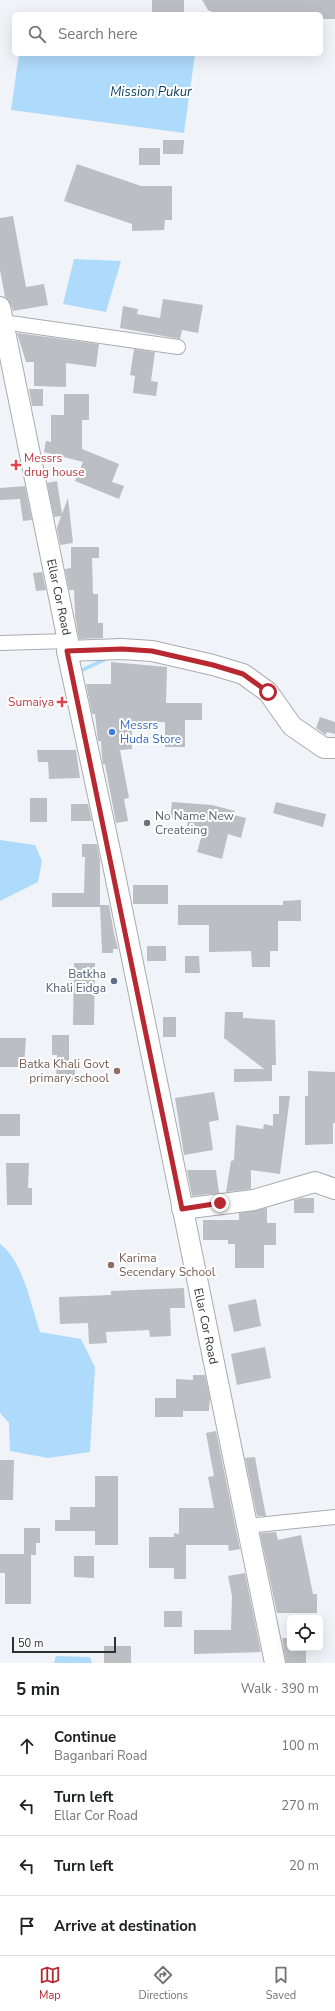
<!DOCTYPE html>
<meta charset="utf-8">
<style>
:root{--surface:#fff;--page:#f6f6f6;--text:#202124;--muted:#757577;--line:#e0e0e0;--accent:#b82830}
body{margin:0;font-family:"Nunito Sans",sans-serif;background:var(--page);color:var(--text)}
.controls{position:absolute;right:12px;bottom:12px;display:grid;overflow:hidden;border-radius:6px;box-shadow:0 4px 16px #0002}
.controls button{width:36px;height:36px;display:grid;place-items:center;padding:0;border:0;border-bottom:1px solid var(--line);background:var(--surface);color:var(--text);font:20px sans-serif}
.scale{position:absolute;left:12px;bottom:10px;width:104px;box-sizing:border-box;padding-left:4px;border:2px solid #2f3032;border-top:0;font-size:11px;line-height:14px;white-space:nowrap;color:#2f3032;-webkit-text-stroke:3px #fff;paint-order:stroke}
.stop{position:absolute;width:12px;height:12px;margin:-9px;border:3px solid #b82830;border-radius:50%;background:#fff}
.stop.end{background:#b82830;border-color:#fff;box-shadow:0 1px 4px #0008}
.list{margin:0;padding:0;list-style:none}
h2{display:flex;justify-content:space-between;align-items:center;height:52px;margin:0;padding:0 16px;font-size:17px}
h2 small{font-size:13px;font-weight:400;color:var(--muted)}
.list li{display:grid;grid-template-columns:26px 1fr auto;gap:12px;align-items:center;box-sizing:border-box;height:60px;padding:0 16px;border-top:1px solid var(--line)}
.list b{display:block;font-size:15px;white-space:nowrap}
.list p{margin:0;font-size:13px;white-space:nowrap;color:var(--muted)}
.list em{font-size:13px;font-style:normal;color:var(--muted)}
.icon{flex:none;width:22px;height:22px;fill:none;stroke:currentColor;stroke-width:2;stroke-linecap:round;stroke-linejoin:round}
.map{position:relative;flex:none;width:335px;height:1663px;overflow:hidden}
.search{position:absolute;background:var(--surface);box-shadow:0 4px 16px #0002;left:12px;right:12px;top:12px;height:44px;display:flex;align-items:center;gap:10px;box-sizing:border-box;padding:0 14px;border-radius:6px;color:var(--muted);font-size:15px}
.sheet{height:292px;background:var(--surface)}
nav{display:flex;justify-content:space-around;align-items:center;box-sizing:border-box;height:56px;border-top:1px solid var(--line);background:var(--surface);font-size:11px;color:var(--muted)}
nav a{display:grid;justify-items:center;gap:2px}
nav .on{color:var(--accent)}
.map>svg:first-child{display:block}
.water{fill:#aedafb}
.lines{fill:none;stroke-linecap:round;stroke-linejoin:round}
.stream{stroke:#aedafb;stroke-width:4}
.building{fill:#bbbec2}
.street-casing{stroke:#a8abaf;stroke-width:16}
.secondary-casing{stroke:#a8abaf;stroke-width:22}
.street{stroke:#fff;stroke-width:14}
.secondary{stroke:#fff;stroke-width:20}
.route{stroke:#b82830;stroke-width:5}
.health-dot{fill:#e0444e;stroke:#fff;stroke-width:1.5}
.shop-dot{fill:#3f7fe0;stroke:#fff;stroke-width:1.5}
.worship-dot{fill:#6b7280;stroke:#fff;stroke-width:1.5}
.service-dot{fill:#5c6f8a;stroke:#fff;stroke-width:1.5}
.education-dot{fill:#8d6e63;stroke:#fff;stroke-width:1.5}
.labels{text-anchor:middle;stroke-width:4;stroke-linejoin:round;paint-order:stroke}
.health-label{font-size:12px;fill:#be3a42;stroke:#fff;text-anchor:start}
.street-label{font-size:12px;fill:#2f3032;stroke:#fff}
.shop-label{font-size:12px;fill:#366cbe;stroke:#fff;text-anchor:start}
.worship-label{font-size:12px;fill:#5b616d;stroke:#fff;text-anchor:start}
.service-label{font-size:12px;fill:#4e5e75;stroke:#fff;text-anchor:end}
.education-label{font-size:12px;fill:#785e54;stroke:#fff;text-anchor:end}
.water-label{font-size:13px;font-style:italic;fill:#0a4060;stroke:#fff}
</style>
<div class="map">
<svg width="335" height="1663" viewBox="0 0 335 1663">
<rect width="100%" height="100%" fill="#f0f4f8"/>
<g class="water">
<path d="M19,54H195L184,133L11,110Z"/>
<path d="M74,259L121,261L106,312L63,304Z"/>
<path d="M0,840L35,845L42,861L38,882L0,901Z"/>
<path d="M0,1244C23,1260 31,1306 40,1332L81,1339L95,1367L90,1452L48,1458L10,1451L9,1423L0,1413Z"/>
<path d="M56,1656L90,1657L92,1663H54Z"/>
</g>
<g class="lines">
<path class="stream" d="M78,672L110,657"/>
</g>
<g class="building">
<rect x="152" y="0" width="32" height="14"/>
<path d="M202,0H335V19H321V14H217L208,10Z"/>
<path d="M163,140H184L183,154H163Z"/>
<rect x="139" y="148" width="21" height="17"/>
<path d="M77,164L141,186H172V220H165L164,230L132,231V224L64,201Z"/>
<path d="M13,216L26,287L44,284L48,305L13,311L9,300L5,297L0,270V218Z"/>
<path d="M163,299L203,305L198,333L182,330L180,339L120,328L123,306L138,309L137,314L160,318Z"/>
<path d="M17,333L99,344L96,367L66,363V387L34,386V362H26Z"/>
<path d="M134,349L155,352L151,381L158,382L156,396L133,393L135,376L130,375Z"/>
<path d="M29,389H43V406H32Z"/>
<path d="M64,394H89V420H82V449L119,464L112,482L124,486L119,499L75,481L83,462L44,452L46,441L51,442V415H64Z"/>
<path d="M57,481L62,514L68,498L73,543L60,545L57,528L61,516L54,517L47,483Z"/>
<path d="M25,486L32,520L23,521L20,499L0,500V488Z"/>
<path d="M71,547H99V558H92L93,594H98V623H103V638L79,639L75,616L74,590H69L65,569L71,568Z"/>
<path d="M42,572L46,590L36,591L33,573Z"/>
<path d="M111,662L167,667L166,703H202V720H185V747H165V722L132,723V749L120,750L129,798L124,799L128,821L116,823L105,764H103L102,757L101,741H98L95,714H92L86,684H111Z"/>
<path d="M320,717L335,722V734L327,732L326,735L316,728Z"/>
<path d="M37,750H76L80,778L49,779L48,762H38Z"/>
<rect x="30" y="798" width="17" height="24"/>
<path d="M172,802L212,805L235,811L234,815L246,818L241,838L228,834L222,859L197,852L204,828L187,826L188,820L170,818Z"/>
<path d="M276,802L326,814L323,827L273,813Z"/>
<path d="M71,804H88L92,821H71Z"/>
<path d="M82,844H97L100,860V907H52V893H84L85,857H82Z"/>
<rect x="133" y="885" width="35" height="19"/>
<path d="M301,900V921H278V951H270V967H252L251,951L209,952V925H178V905H283V901Z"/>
<path d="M100,905H109L114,933L118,949H113V953H102Z"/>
<rect x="147" y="946" width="19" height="15"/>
<path d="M185,956H199L200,973H185Z"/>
<path d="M74,963H95L94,1025H73Z"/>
<path d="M225,1012H243V1018L275,1020L276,1065H272V1081L234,1082V1069H264L224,1038Z"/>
<rect x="163" y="1017" width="13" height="20"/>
<path d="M52,1035H69V1061H75V1081H56L57,1055H52Z"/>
<path d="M0,1038H26L24,1067H0Z"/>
<path d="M308,1071L335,1072V1123H333V1144L305,1145V1096H308Z"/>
<path d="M214,1092L219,1120L209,1122L213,1150L184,1155L175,1098Z"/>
<path d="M279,1096H290L280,1174L251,1170V1189L226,1192L231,1161L234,1160L236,1125L263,1129L264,1124L273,1126V1114H279Z"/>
<rect x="0" y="1114" width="20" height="22"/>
<path d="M6,1163H29L28,1188H32V1205H7Z"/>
<path d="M187,1170H216L219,1193L192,1196Z"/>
<path d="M302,1198H314V1213H294V1200Z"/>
<path d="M267,1208V1223H276V1245H264V1268H235V1244H228V1240H203V1220H239V1213Z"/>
<path d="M184,1288L185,1308H170L171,1336L150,1337L149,1330L106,1332L107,1343L89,1344L88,1323L60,1324L59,1297L111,1295V1291Z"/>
<path d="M256,1299L261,1326L234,1332L228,1305Z"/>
<path d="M265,1347L271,1378L237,1385L231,1354Z"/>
<path d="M193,1375H205L210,1398L209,1411H183V1417H155V1398H176V1379L193,1380Z"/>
<path d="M216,1431L240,1549L229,1551L228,1545H186V1579H174V1568H149V1537H174V1533L179,1534V1508H214L208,1477L214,1476L206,1433Z"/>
<path d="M255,1457L259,1480L266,1516H257L245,1458Z"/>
<path d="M0,1460H14L13,1500H0Z"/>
<path d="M95,1476H118V1545H95V1531H55V1520H70V1507H95Z"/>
<path d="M24,1528H40V1543H36V1555H31V1604H5V1573H0V1554H24Z"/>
<path d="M276,1532L278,1540L301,1535L313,1594H317V1613H277L260,1533Z"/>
<path d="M74,1556H94V1578L74,1577Z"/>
<path d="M245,1573L261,1652L194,1654V1630H231L232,1596L228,1576Z"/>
<rect x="164" y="1611" width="18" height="16"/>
<path d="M282,1638H290V1648H306V1663H286Z"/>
<rect x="104" y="1646" width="27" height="17"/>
</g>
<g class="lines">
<defs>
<g id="street">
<path d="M3,322L178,347"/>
<path d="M0,643L68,641"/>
<path d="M247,1526L335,1517"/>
</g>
<g id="secondary">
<path d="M0,307L68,641L67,651L112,860L275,1663"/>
<path d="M67,651L122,649L152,651L213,665L243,674L268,692L292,726L324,748H335"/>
<path d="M182,1209L254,1200L315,1182L335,1189"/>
</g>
</defs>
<use href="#street" class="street-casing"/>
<use href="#secondary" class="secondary-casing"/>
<use href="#street" class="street"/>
<use href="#secondary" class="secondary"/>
</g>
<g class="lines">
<path class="route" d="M220,1203L182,1209L67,651L122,649L152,651L213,665L243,674L268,692"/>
</g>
<g class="health-dot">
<path d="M14 459h4v4h4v4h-4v4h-4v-4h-4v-4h4z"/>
<path d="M60 696h4v4h4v4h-4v4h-4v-4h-4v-4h4z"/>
</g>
<circle class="shop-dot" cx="112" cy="732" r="4"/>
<circle class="worship-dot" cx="147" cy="823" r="4"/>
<circle class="service-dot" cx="114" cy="981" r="4"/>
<g class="education-dot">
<circle cx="117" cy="1071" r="4"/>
<circle cx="111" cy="1265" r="4"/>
</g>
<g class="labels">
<g class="health-label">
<text x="24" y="462">Messrs<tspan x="24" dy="14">drug house</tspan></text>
<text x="54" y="706" text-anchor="end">Sumaiya</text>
</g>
<g class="street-label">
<text transform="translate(59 597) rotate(78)" y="4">Ellar Cor Road</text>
<text transform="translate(206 1326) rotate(78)" y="4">Ellar Cor Road</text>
</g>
<g class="shop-label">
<text x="120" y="729">Messrs<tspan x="120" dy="14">Huda Store</tspan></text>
</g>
<g class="worship-label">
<text x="155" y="820">No Name New<tspan x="155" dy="14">Createing</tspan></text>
</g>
<g class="service-label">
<text x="106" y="978">Batkha<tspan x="106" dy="14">Khali Eidga</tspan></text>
</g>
<g class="education-label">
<text x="109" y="1068">Batka Khali Govt<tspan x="109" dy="14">primary school</tspan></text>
<text x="119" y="1262" text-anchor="start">Karima<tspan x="119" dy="14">Secendary School</tspan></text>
</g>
<g class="water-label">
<text x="151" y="96">Mission Pukur</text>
</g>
</g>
</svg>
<div class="controls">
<button><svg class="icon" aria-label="locate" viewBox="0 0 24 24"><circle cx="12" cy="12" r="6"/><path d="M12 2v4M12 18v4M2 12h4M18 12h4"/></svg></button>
</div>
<div class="scale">50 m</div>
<div class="stop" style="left:268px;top:692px"></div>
<div class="stop end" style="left:220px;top:1203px"></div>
<div class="search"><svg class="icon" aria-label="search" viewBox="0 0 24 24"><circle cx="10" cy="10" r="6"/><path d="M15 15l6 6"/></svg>Search here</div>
</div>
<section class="sheet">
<h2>5 min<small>Walk · 390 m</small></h2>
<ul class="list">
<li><svg class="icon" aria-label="ahead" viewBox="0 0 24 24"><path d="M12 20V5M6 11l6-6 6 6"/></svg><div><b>Continue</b><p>Baganbari Road</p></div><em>100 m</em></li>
<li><svg class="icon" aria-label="left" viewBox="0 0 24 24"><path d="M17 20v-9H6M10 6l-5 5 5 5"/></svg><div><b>Turn left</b><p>Ellar Cor Road</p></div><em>270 m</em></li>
<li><svg class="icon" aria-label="left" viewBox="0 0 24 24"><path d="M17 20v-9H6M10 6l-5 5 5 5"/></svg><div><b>Turn left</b></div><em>20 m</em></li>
<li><svg class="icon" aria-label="arrive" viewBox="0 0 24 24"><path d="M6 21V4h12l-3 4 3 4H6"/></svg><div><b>Arrive at destination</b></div></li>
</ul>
</section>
<nav>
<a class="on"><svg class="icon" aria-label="map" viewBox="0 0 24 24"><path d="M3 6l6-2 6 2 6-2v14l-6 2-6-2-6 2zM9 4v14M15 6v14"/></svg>Map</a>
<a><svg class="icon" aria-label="directions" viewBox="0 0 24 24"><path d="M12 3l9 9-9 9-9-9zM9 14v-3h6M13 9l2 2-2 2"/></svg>Directions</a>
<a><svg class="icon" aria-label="saved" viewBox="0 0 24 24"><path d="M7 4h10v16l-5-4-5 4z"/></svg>Saved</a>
</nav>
